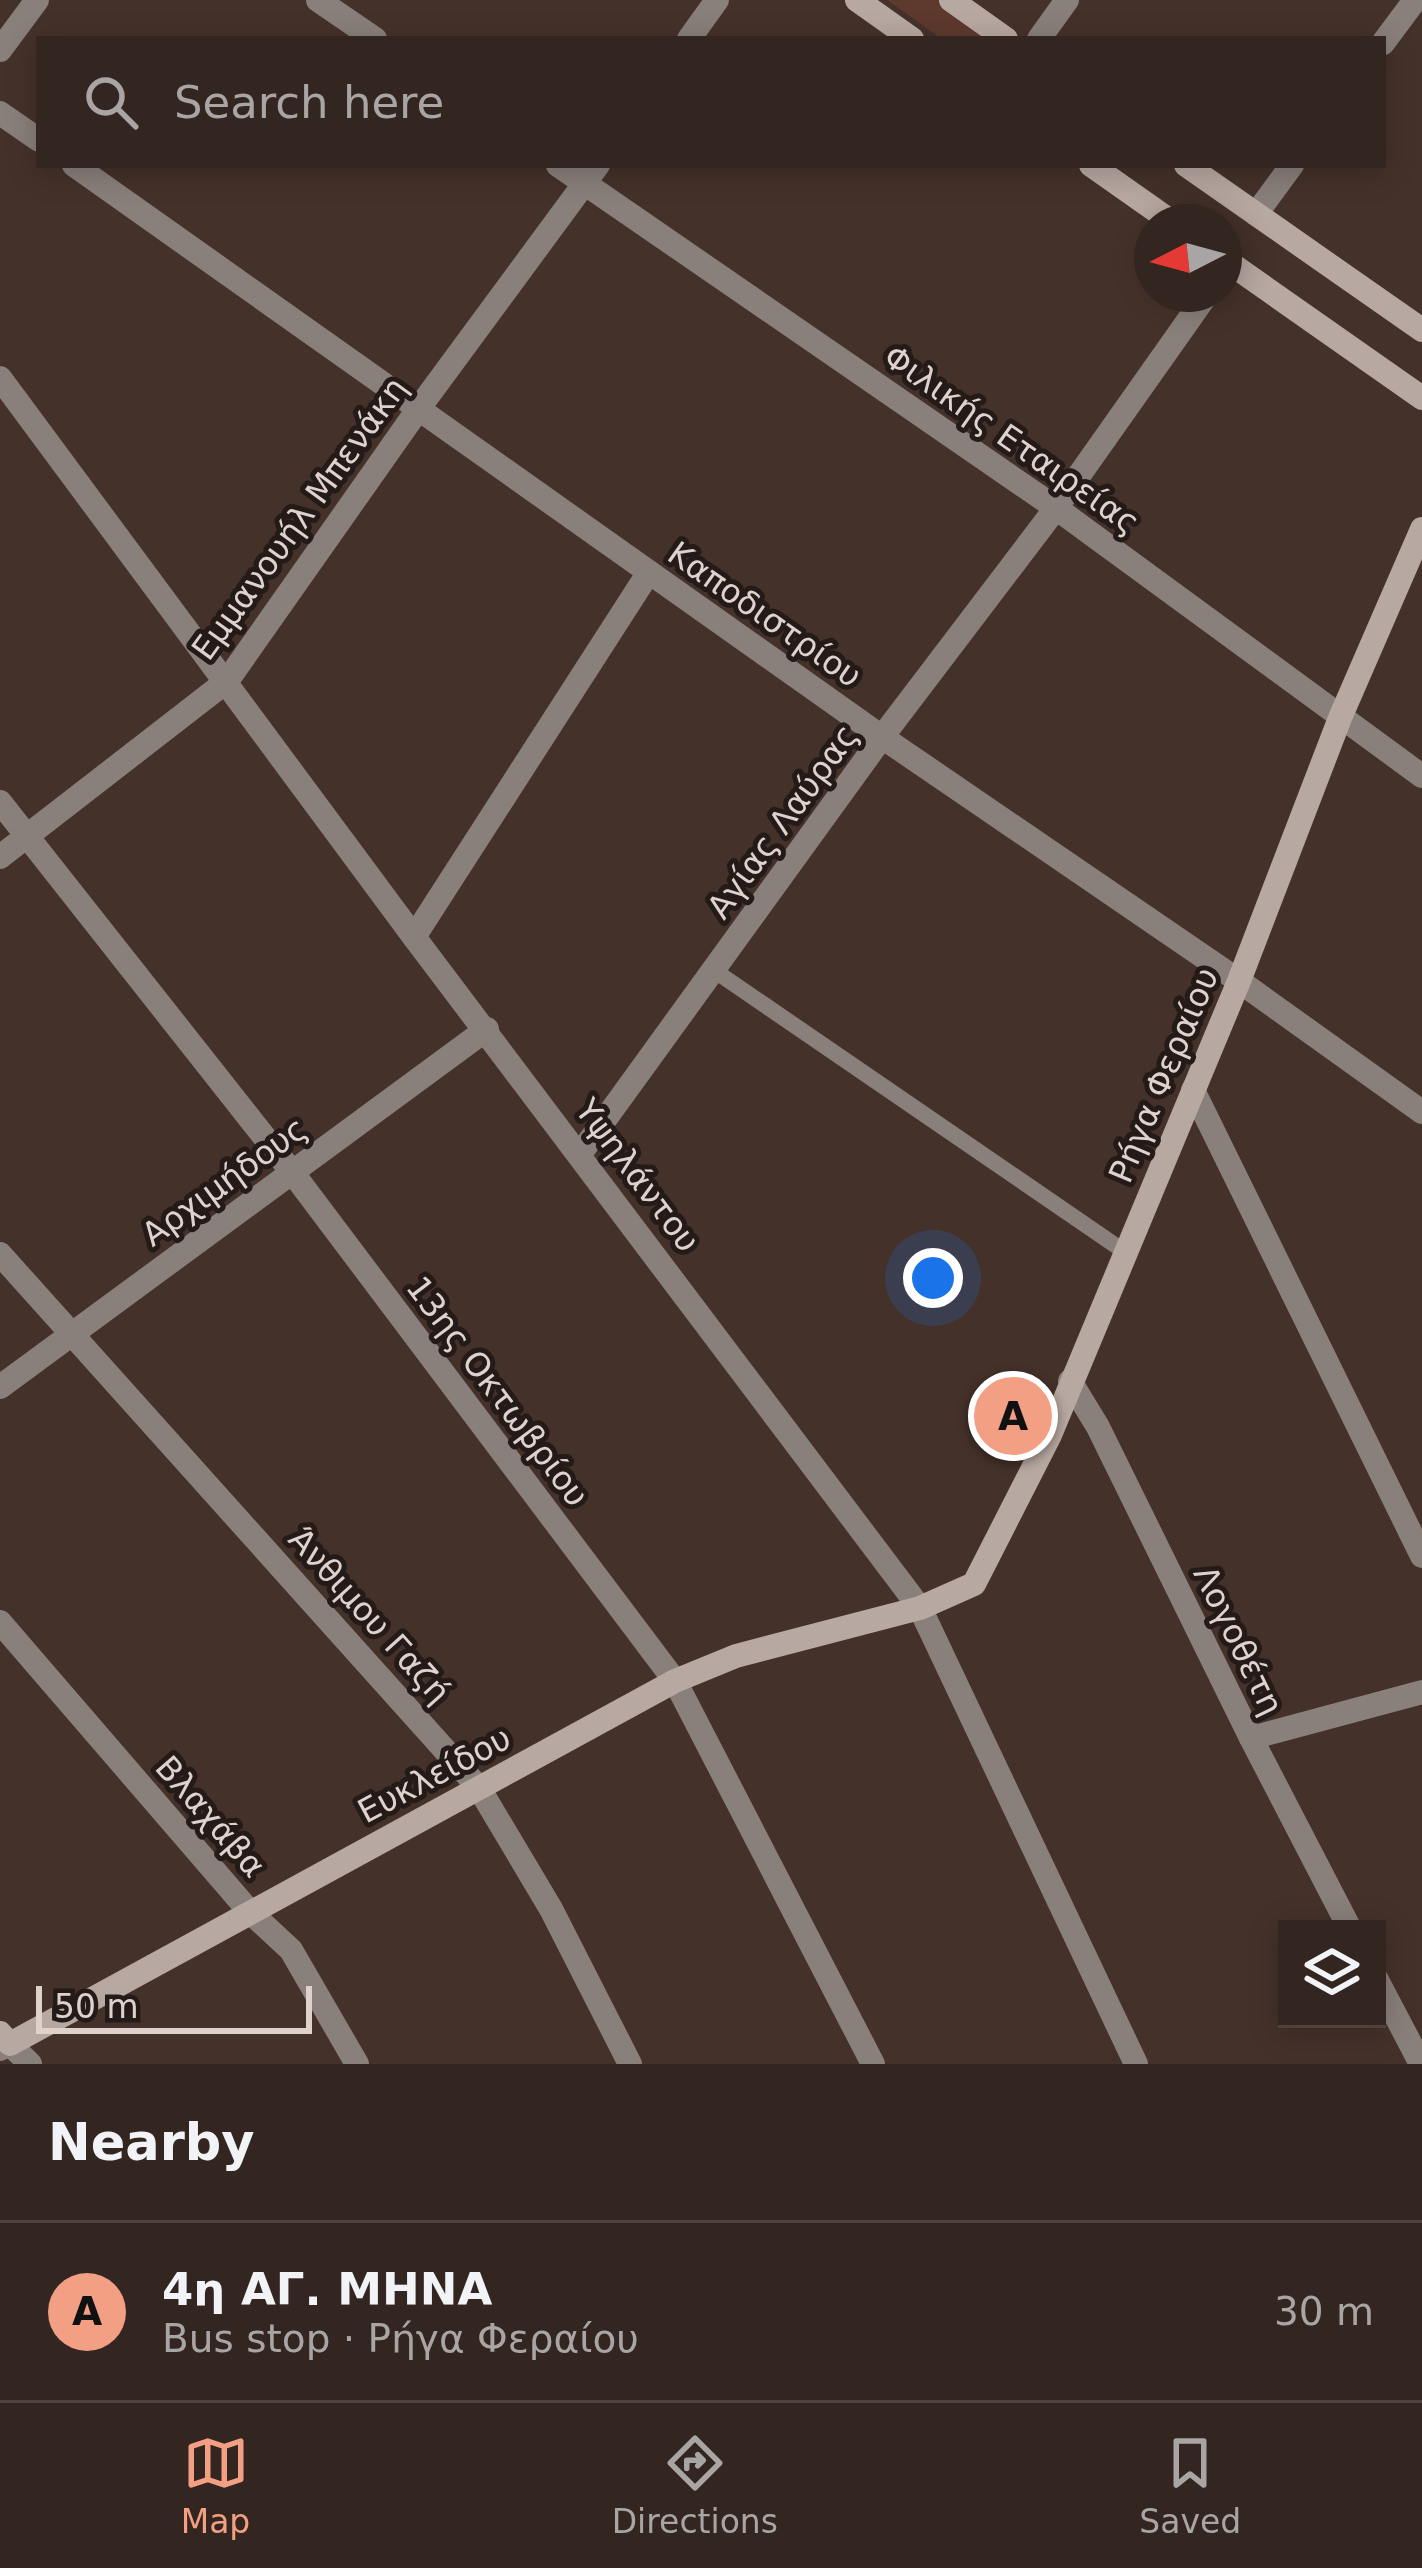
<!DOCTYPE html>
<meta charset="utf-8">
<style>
:root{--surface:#332520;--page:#3e312d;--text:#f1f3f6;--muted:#a9a5a5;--line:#4e423e;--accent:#f39f83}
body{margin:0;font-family:"DejaVu Sans",sans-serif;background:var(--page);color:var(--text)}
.controls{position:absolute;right:36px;bottom:36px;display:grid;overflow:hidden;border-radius:0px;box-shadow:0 6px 30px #0003}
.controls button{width:108px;height:108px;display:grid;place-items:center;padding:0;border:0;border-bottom:3px solid var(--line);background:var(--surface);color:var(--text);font:60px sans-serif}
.compass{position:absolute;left:1134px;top:204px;width:108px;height:108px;border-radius:50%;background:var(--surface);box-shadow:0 6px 30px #0003;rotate:264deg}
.scale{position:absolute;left:36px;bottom:30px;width:276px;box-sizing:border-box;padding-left:12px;border:6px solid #dfd2cd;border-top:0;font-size:33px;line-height:42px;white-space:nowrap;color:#dfd2cd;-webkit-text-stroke:9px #241b18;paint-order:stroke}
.you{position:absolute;left:933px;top:1278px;width:42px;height:42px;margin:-30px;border:9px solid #fff;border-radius:50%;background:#1a73e8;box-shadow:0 0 0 18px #1a73e833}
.badge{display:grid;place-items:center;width:78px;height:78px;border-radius:50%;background:var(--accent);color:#111;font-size:39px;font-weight:700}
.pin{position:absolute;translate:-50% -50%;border:6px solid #fff;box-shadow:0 3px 12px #0006}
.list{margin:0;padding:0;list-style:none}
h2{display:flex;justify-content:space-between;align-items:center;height:156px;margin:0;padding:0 48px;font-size:51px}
h2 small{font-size:39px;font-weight:400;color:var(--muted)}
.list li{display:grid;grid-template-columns:78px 1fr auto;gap:36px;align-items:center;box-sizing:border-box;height:180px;padding:0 48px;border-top:3px solid var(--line)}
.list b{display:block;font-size:45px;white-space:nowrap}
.list p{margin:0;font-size:39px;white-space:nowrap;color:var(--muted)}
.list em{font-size:39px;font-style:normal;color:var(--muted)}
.icon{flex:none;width:66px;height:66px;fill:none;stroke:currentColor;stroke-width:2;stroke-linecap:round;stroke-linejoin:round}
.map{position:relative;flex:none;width:1422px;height:2064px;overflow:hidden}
.search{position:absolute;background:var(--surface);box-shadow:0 6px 30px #0003;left:36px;right:36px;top:36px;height:132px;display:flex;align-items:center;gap:30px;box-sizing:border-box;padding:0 42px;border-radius:0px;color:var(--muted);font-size:45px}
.sheet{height:336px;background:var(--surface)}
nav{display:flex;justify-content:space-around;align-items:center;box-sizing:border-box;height:168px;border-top:3px solid var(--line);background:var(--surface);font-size:33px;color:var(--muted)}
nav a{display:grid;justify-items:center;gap:6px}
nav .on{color:var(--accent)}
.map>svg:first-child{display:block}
.green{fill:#5e392d}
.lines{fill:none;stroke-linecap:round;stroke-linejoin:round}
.lane{stroke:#897f7b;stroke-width:16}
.street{stroke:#897f7b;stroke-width:24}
.secondary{stroke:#b8a8a2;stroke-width:24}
.labels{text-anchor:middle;stroke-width:10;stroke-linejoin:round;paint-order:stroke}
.street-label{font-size:33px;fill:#dfd2cd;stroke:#241b18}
</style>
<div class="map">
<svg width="1422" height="2064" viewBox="0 0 1422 2064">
<rect width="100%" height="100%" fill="#44312a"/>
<path class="green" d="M887,0H950L1006,39H942Z"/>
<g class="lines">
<path class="lane" d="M715,971L1125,1252"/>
<g class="street">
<path d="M318,0L375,39"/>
<path d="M689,39L717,0"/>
<path d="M1039,39L1067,0"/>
<path d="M1383,43L1415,0"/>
<path d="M0,50L37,0"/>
<path d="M0,113L39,140"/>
<path d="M74,165L882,737L1239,981L1422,1112"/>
<path d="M558,165L1056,508L1422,776"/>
<path d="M1256,214L1292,165"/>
<path d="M0,378L414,937L920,1608L1136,2064"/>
<path d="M0,802L292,1172L675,1681L873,2064"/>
<path d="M0,857L227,681L419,408L598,165"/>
<path d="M414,937L649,572"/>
<path d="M1193,1090L1422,1556"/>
<path d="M580,1154L882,737L1056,508L1207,294"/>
<path d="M0,1254L479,1788L551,1909L630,2064"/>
<path d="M1070,1381L1098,1427L1251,1738L1350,1929"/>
<path d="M0,1387L487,1029"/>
<path d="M0,1622L249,1911L291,1950L357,2064"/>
<path d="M1251,1738L1422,1692"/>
<path d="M1377,1980L1421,2064"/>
<path d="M0,2049L10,2044L30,2064"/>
</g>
<g class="secondary">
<path d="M857,0L912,39"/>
<path d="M951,0L1006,39"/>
<path d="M1091,165L1172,222"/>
<path d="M1186,165L1422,330"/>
<path d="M1224,259L1422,398"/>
<path d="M0,2033L10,2044L675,1681L736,1656L920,1608L974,1584L1050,1435L1239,981L1340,718L1422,529"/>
</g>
</g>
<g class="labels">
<g class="street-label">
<text transform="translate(1012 439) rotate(35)" y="12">Φιλικής Εταιρείας</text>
<text transform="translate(299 518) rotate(-54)" y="12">Εμμανουήλ Μπενάκη</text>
<text transform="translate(765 614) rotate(35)" y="12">Καποδιστρίου</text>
<text transform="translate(782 821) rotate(-54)" y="12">Αγίας Λαύρας</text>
<text transform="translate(1163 1075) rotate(-67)" y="12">Ρήγα Φεραίου</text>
<text transform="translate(638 1175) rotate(53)" y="12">Υψηλάντου</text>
<text transform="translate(224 1181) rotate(-36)" y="12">Αρχιμήδους</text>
<text transform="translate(498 1391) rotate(53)" y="12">13ης Οκτωβρίου</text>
<text transform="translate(370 1615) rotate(48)" y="12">Άνθιμου Γαζή</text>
<text transform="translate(1239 1640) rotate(64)" y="12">Λογοθέτη</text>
<text transform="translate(434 1774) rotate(-28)" y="12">Ευκλείδου</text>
<text transform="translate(211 1816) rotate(49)" y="12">Βλαχάβα</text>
</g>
</g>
</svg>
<div class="controls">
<button><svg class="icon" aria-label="layers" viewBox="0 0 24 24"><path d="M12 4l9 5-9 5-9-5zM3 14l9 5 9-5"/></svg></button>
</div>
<svg class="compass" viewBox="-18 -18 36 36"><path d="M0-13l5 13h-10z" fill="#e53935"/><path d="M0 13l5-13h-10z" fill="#a9a5a5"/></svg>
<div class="scale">50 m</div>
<div class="you"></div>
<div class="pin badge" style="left:1013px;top:1416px">A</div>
<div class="search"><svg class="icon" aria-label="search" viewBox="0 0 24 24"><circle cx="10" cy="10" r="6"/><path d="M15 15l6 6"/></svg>Search here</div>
</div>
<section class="sheet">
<h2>Nearby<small></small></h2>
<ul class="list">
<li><span class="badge">A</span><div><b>4η ΑΓ. ΜΗΝΑ</b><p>Bus stop · Ρήγα Φεραίου</p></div><em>30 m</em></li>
</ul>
</section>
<nav>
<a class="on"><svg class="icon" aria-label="map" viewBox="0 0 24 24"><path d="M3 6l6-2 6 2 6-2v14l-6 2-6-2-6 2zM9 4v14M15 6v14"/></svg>Map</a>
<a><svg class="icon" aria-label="directions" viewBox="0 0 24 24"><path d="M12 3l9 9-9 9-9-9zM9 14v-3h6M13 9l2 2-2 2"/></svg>Directions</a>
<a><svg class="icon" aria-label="saved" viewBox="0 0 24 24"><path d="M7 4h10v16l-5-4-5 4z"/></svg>Saved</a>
</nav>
